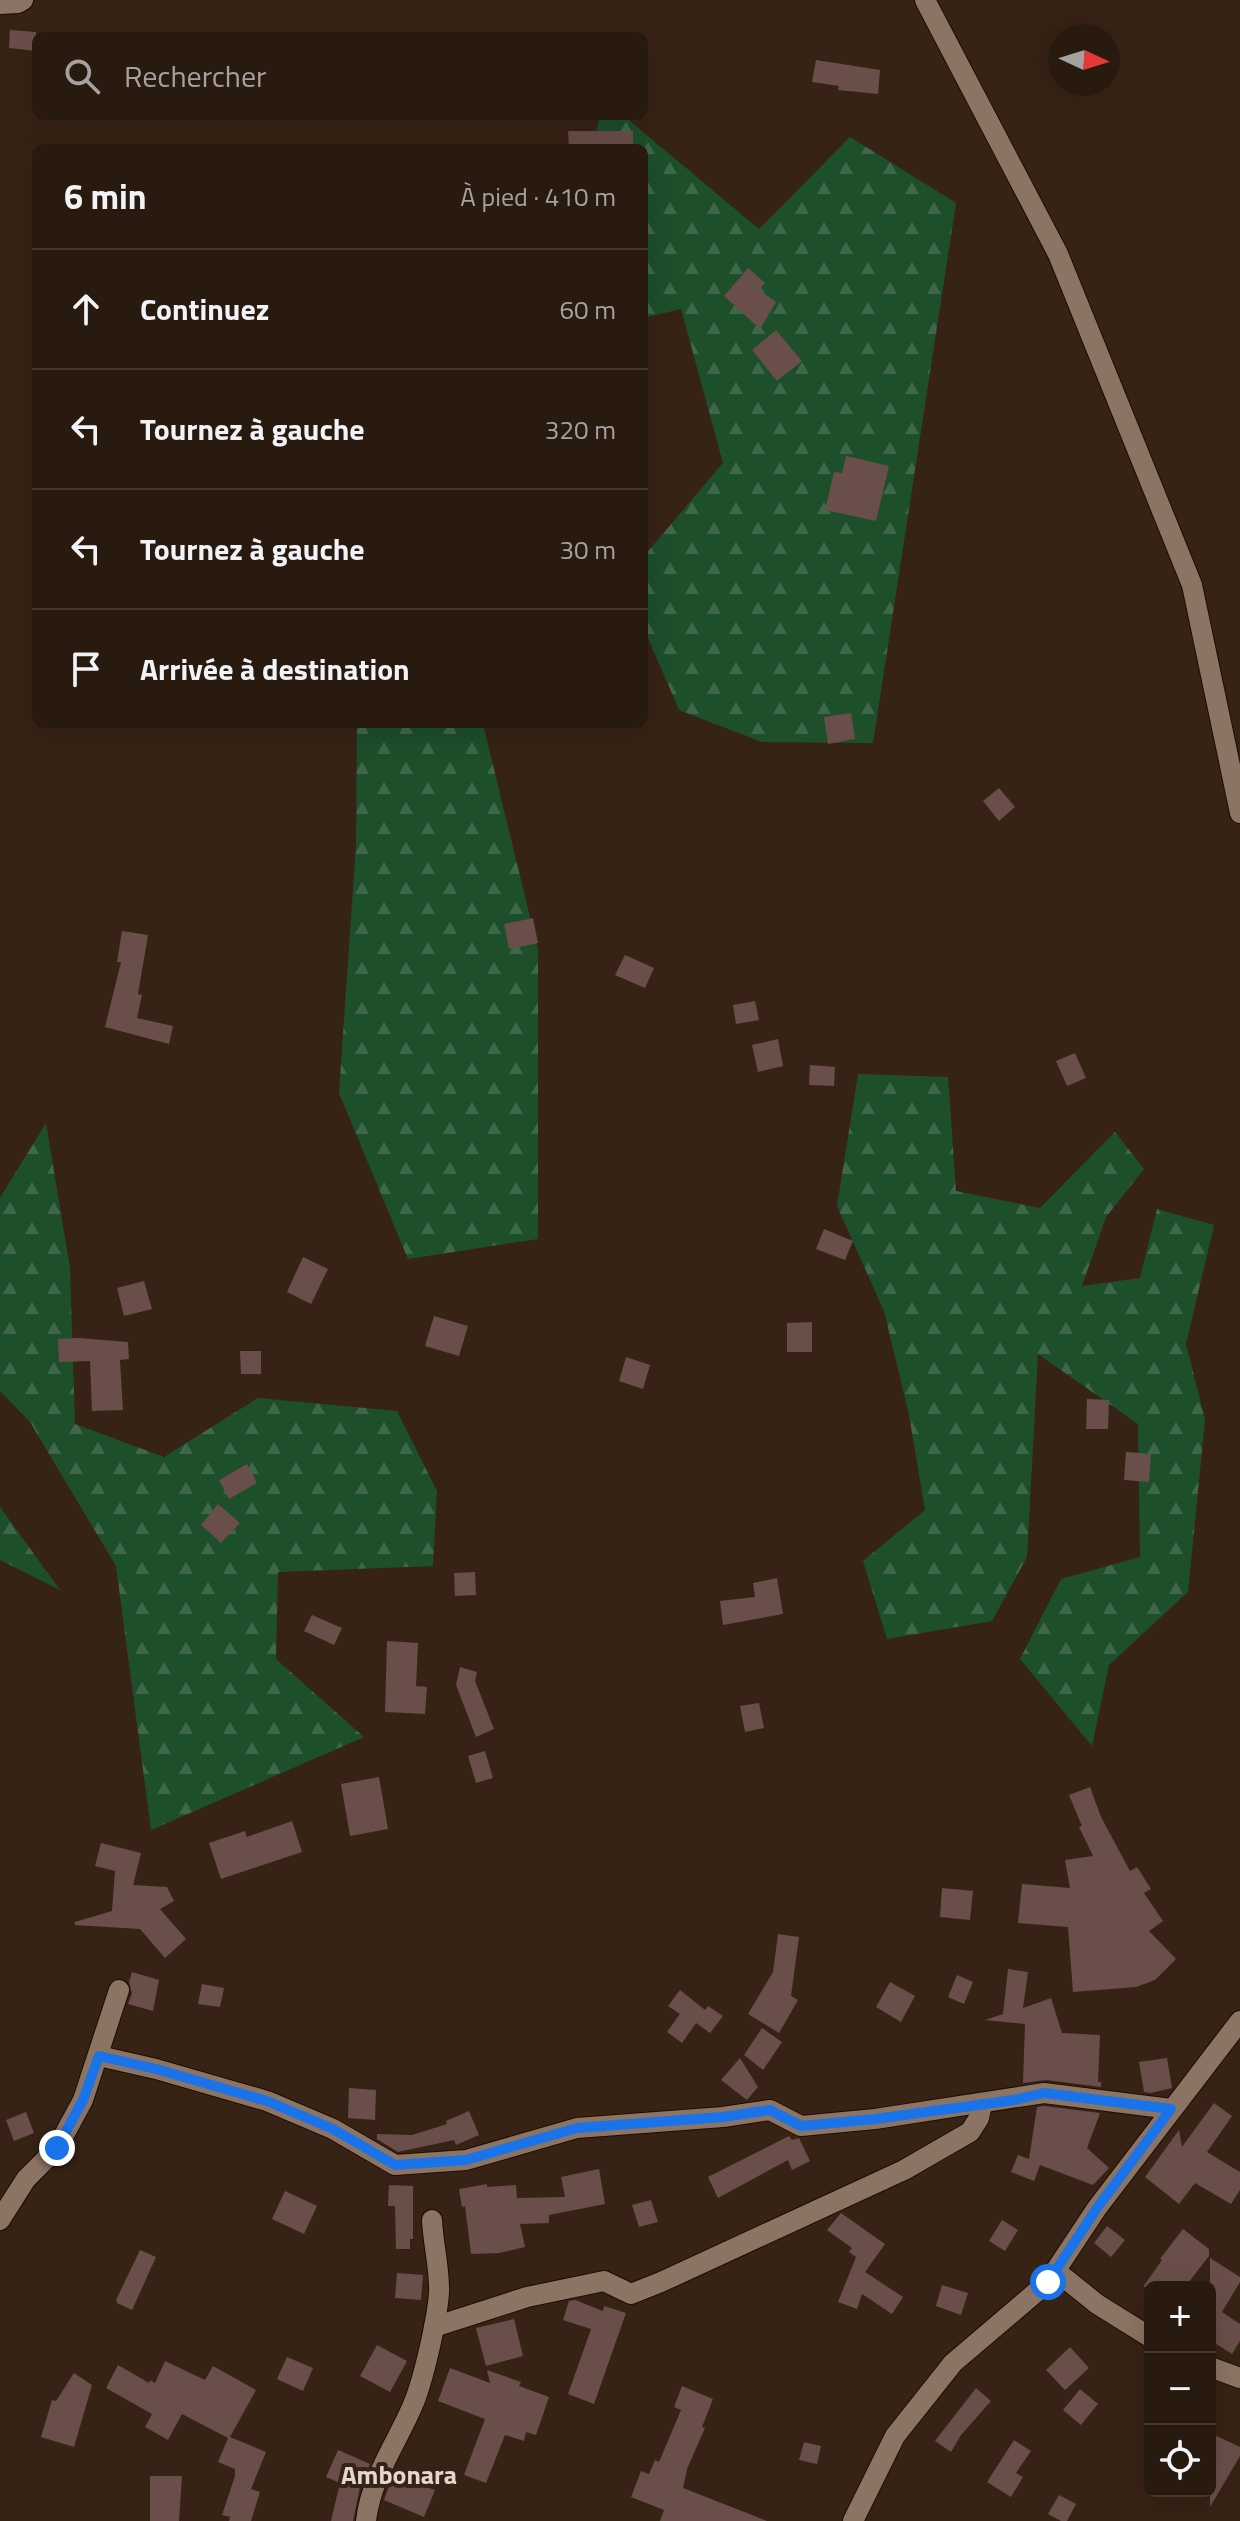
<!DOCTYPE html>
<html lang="fr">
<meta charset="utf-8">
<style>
:root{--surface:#291a10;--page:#35271e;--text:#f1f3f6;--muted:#a5a19f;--line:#453830}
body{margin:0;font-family:"Titillium Web",sans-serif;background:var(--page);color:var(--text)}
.controls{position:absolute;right:24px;bottom:24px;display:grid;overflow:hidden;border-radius:12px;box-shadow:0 8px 32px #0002}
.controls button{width:72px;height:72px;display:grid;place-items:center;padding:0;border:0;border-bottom:2px solid var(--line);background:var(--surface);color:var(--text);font:40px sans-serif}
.compass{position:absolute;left:1048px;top:24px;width:72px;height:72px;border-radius:50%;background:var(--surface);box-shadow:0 8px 32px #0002;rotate:94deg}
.stop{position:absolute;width:24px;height:24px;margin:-18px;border:6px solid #1a73e8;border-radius:50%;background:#fff}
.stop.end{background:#1a73e8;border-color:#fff;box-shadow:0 2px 8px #0008}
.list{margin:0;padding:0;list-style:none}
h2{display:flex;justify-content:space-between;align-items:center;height:104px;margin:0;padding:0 32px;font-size:34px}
h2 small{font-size:26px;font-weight:400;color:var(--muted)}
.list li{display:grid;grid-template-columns:52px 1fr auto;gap:24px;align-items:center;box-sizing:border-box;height:120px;padding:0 32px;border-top:2px solid var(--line)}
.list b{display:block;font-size:30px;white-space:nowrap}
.list em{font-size:26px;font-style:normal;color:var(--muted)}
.icon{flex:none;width:44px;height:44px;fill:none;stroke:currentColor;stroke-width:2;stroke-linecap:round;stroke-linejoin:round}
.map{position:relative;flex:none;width:1240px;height:2521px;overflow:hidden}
.search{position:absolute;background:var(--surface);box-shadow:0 8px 32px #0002;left:32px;top:32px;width:616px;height:88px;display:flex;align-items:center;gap:20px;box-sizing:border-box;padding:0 28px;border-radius:12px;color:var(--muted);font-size:30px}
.panel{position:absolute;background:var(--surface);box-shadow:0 8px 32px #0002;left:32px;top:144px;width:616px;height:584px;border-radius:12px}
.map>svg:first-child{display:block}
.forest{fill:url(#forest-firs)}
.building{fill:#6a4e49}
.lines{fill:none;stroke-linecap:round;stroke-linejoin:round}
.minor-casing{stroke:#1e0c01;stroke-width:22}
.minor{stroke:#8b7463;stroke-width:20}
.route{stroke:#1a73e8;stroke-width:10}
.labels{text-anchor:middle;stroke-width:8;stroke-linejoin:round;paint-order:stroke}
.quarter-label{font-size:26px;font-weight:bold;fill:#e4d7ce;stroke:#372315}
</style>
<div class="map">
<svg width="1240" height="2521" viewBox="0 0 1240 2521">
<defs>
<pattern id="forest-firs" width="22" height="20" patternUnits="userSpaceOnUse" patternTransform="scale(2)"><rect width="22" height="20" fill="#1d4f2b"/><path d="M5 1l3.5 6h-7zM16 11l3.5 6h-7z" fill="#3e6849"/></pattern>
</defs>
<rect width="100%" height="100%" fill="#372315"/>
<g class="forest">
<path d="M600,116H624L759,229L850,137L956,203L873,743L762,742L679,710L644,629V556L723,463L681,309L644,318V148H592Z"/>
<path d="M357,724H483L538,950V1239L408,1259L339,1093L356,845Z"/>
<path d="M858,1074L948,1077L956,1191L1040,1208L1115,1132L1144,1169L1106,1217L1082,1286L1140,1278L1157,1209L1214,1225L1186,1344L1205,1420L1188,1592L1109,1665L1092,1746L1020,1659L1061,1579L1140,1557L1138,1424L1038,1354L1027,1557L992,1621L887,1639L863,1561L925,1510L909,1415L884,1311L837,1206Z"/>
<path d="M46,1123L70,1268L75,1424L164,1457L258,1398L397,1411L437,1491L433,1566L278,1572L276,1659L364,1737L151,1830L116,1566L30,1422L0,1391V1198Z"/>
<path d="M0,1507L60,1590L0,1560Z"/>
</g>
<g class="building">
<path d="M10,30L36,32V51L9,48Z"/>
<path d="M816,60L880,70L878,94L838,90L839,86L812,82Z"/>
<path d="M568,131H633V148H569Z"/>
<path d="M748,268L765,283L759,290L776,302L760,329L724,296Z"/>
<path d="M776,330L802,361L777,381L752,350Z"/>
<path d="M846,456L889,466L876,521L825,510L834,472L842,473Z"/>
<path d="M851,713L855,739L828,744L824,717Z"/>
<path d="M999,788L1015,807L999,821L983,801Z"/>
<path d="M533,918L538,943L509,949L504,924Z"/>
<path d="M122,931L148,935L138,994L142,995L137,1018L173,1026L169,1044L105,1027L121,962H117Z"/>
<path d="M625,955L654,968L645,988L615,975Z"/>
<path d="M755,1001L759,1020L736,1024L733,1005Z"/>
<path d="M778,1039L783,1066L758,1072L752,1045Z"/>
<path d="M1075,1053L1086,1078L1067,1086L1056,1061Z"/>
<path d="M810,1065L835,1067L834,1086L809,1085Z"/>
<path d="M824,1229L853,1241L845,1260L816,1249Z"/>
<path d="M303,1257L328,1269L311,1304L287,1292Z"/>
<path d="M144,1281L152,1309L124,1316L117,1288Z"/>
<path d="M434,1316L468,1326L459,1356L425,1346Z"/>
<path d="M812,1322V1352H787V1323Z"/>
<path d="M79,1338L128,1342L129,1359L120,1360L123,1410L92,1411L90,1361L59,1362L58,1339Z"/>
<path d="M240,1351H261V1374H241Z"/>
<path d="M626,1357L650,1365L643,1389L619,1381Z"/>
<path d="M1087,1399L1109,1400L1108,1429H1086Z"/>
<path d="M1126,1452L1151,1454L1149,1482L1124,1480Z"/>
<path d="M247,1464L257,1483L229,1499L219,1480Z"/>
<path d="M218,1504L240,1523L221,1543L201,1525Z"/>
<path d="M475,1572L476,1595L455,1596L454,1573Z"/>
<path d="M777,1578L783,1614L723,1625L720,1601L755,1597L753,1583Z"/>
<path d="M312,1615L342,1628L334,1645L304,1631Z"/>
<path d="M387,1641L418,1643L416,1686L427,1687L425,1714L385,1712Z"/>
<path d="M460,1667L477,1672L475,1681L494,1729L476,1737L456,1685Z"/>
<path d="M759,1703L764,1728L745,1732L740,1706Z"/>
<path d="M485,1751L493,1778L476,1783L468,1756Z"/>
<path d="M379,1777L388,1829L350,1836L341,1784Z"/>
<path d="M1090,1787L1101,1817L1130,1871L1137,1867L1151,1889L1144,1893L1163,1921L1149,1931L1176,1959L1155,1980L1136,1987L1073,1992L1068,1927L1018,1923L1022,1884L1070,1888L1065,1860L1093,1856L1079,1827L1082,1826L1069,1795Z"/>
<path d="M292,1821L302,1852L221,1879L209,1843L245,1831L247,1837Z"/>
<path d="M101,1843L141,1853L133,1885L167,1887L174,1901L160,1909L186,1939L165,1958L140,1929L75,1925V1922L112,1911L115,1871L95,1866Z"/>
<path d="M942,1888L973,1891L970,1920L940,1917Z"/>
<path d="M778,1934L799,1937L791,1996L798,2000L779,2033L748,2014L773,1972Z"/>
<path d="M1008,1969L1028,1972L1023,2008L1051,1998L1062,2033L1100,2035L1098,2082H1101V2087L1046,2080L1023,2083L1025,2024L985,2020L1003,2014Z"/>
<path d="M132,1972L159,1980L153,2011L128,2004L132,1993L129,1982Z"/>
<path d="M957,1975L973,1982L964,2004L948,1997Z"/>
<path d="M890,1982L915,1996L901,2022L876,2007Z"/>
<path d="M202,1984L224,1988L220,2007L198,2004Z"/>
<path d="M680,1990L705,2010L701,2015L708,2006L723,2016L710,2033L696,2023L682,2043L667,2032L680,2014L668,2006Z"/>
<path d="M762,2028L782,2042L763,2070L744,2055Z"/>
<path d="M740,2058L758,2087L747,2100L721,2080Z"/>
<path d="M1167,2058L1172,2088L1151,2093L1144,2092L1139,2062Z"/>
<path d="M349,2088L376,2090L375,2120L348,2118Z"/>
<path d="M1214,2103L1232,2116L1207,2152L1240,2172V2190L1231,2204L1195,2183L1179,2204L1145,2177L1179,2130L1182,2147Z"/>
<path d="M1044,2106L1100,2113L1087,2148L1109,2168L1093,2185L1040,2165L1034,2181L1011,2172L1018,2155L1029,2159L1037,2107Z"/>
<path d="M469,2111L479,2135L456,2145L454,2140L398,2152L377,2139V2134L412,2135L447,2124L446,2121Z"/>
<path d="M26,2112L34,2133L14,2141L6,2120Z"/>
<path d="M789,2136L792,2140L799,2138L810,2161L792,2170L788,2160L718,2198L708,2177Z"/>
<path d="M599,2169L605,2204L549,2215V2223L520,2224L525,2247L499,2253L471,2254L465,2206L462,2207L459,2189L487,2184V2187L516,2185L517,2198L565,2197L561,2177Z"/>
<path d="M389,2185L413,2186V2239H410V2249H396L395,2206H388Z"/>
<path d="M285,2191L317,2206L304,2234L272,2219Z"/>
<path d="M651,2200L658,2222L639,2227L632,2205Z"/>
<path d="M841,2213L885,2244L865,2272L903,2297L892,2314L862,2294L857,2309L838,2302L856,2257L849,2252L852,2248L827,2230Z"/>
<path d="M1002,2220L1018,2230L1005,2251L989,2241Z"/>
<path d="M1107,2226L1125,2240L1111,2257L1094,2243Z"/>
<path d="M1183,2229L1209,2249V2256L1185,2287H1143L1162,2260L1160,2259Z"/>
<path d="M140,2250L156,2257L132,2310L117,2303L116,2300Z"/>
<path d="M1210,2258L1240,2277V2282L1222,2312L1240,2324V2341L1232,2354L1210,2340Z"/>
<path d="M397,2273L423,2275L421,2300L395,2298Z"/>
<path d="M942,2285L968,2293L961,2315L936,2306Z"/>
<path d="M575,2300L603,2311L604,2306L626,2313L594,2404L568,2394L591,2329L563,2320L569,2301Z"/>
<path d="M514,2319L523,2356L486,2366L476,2328Z"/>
<path d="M377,2345L407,2361L390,2392L360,2376Z"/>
<path d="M1070,2347L1089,2368L1065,2390L1046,2370Z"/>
<path d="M287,2357L313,2368L303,2391L277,2379Z"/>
<path d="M165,2361L205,2380L213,2366L256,2390L230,2437L266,2452L251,2489L260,2492L251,2521H229L230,2517L222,2515L235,2476V2469L218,2462L228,2438L182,2414L168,2440L145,2427L152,2414L106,2388L118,2365L149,2383L150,2380L155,2383Z"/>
<path d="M450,2368L490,2383L487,2370L521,2382L519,2386L549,2397L536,2435L526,2432L524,2441L505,2435L486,2483L464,2475L485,2419L438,2401Z"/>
<path d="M74,2373L92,2385L74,2447L41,2437L52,2400L56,2401Z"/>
<path d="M682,2386L713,2399L702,2427L705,2428L687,2469L683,2488L767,2521H660L664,2510L631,2497L641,2471L649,2474L655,2460L659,2462L681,2410L674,2407Z"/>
<path d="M976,2388L991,2401L961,2435L951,2452L935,2441Z"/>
<path d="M1080,2389L1098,2404L1081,2425L1063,2410Z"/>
<path d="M1210,2433L1240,2447V2456L1210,2507Z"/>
<path d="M1014,2440L1031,2451L1016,2473L1023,2477L1011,2497L987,2482Z"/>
<path d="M804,2442L821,2446L817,2464L799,2460Z"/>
<path d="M338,2450L370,2464L360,2487L353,2521H331L340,2483L326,2477Z"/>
<path d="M393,2475L435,2490L424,2517L384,2500Z"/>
<path d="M150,2476H182L179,2521H150Z"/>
<path d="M1059,2495L1076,2504L1067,2521H1061L1048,2514Z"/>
</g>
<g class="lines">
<defs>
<g id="minor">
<path d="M925,0L1058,254L1192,585L1240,813"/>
<path d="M0,4L18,3L23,0"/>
<path d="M99,2056L156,2069L267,2101L333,2129L395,2165L466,2160L577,2128L723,2117L770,2110L801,2126L875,2119L1044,2093L1171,2109"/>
<path d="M0,2220L26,2179L57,2148L83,2100L119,1990"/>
<path d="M1056,2271L1097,2304L1150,2337"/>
<path d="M434,2327L527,2297L604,2281L631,2294L661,2282L904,2170L970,2132L979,2118L982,2104"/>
<path d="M1210,2367L1240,2378"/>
<path d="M366,2521C371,2478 395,2446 412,2407C423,2383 437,2320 439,2293C440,2270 433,2243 432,2220"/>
<path d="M853,2521L895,2436L953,2363L1048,2282L1097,2208L1240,2021"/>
</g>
</defs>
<use href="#minor" class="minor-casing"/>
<use href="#minor" class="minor"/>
</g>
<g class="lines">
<path class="route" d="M57,2148L83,2100L99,2056L156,2069L267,2101L333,2129L395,2165L466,2160L577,2128L723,2117L770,2110L801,2126L875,2119L1014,2100L1044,2093L1171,2109L1097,2208L1048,2282"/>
</g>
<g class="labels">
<g class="quarter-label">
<text x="399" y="2484">Ambonara</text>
</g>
</g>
</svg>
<div class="controls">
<button>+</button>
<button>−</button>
<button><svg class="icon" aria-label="locate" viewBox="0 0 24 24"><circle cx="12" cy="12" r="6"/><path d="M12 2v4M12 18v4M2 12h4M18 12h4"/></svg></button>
</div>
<svg class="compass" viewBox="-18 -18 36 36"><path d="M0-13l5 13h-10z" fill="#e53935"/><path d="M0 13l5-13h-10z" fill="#a5a19f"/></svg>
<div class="stop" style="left:1048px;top:2282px"></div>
<div class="stop end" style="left:57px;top:2148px"></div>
<div class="search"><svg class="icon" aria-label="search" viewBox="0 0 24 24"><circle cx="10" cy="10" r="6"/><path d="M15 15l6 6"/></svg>Rechercher</div>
<section class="panel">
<h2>6 min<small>À pied · 410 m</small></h2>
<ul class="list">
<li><svg class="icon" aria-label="ahead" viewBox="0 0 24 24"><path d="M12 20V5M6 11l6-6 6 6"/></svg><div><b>Continuez</b></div><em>60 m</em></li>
<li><svg class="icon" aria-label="left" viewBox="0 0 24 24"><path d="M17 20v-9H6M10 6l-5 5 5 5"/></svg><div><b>Tournez à gauche</b></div><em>320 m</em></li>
<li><svg class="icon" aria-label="left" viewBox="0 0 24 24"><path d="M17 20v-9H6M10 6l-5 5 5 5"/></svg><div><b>Tournez à gauche</b></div><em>30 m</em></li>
<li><svg class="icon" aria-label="arrive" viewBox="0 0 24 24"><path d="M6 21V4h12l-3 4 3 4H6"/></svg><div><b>Arrivée à destination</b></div></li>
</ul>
</section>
</div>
